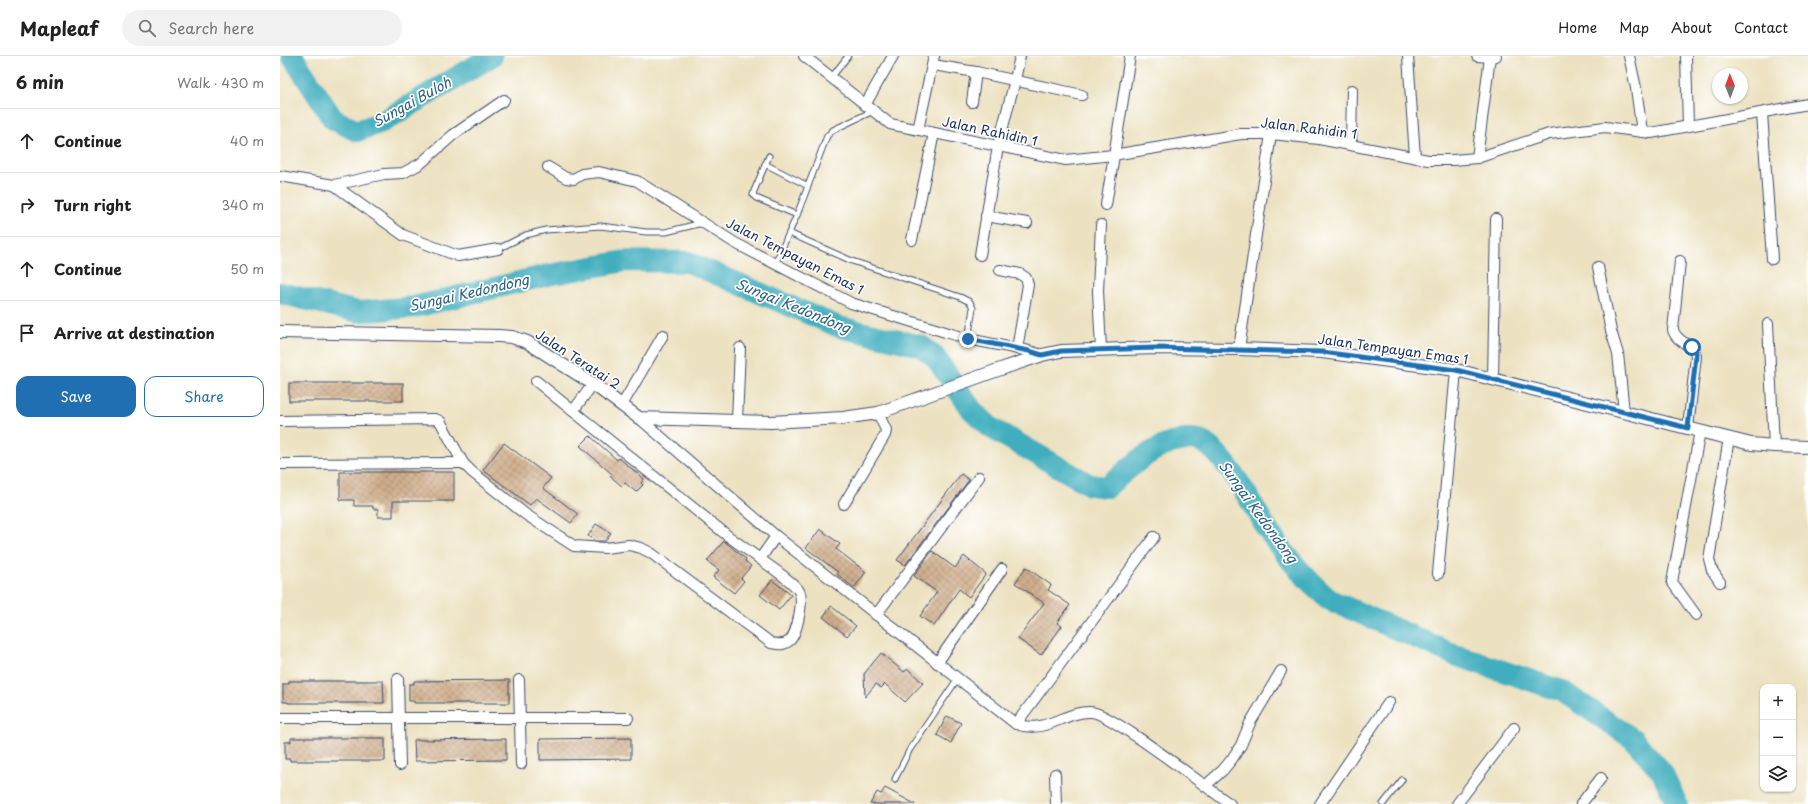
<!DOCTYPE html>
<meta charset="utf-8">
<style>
:root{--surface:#fff;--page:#f2f2f2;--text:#222;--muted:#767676;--line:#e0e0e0;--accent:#1f6fb2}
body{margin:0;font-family:"Playpen Sans",sans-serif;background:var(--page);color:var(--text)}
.controls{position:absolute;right:12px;bottom:12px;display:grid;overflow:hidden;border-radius:8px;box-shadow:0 1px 3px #0004}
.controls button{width:36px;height:36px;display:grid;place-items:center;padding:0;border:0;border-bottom:1px solid var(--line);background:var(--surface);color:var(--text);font:20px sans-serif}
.compass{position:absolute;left:1432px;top:12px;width:36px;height:36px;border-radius:50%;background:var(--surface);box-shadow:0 1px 3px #0004;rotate:359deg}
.stop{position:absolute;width:12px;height:12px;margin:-9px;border:3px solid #1f6fb2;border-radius:50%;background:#fff}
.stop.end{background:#1f6fb2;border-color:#fff;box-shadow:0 1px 4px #0008}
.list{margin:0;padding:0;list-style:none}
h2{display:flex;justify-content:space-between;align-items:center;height:52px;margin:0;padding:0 16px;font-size:17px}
h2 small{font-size:13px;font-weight:400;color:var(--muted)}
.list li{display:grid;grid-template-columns:26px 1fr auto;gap:12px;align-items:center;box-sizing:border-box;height:64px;padding:0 16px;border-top:1px solid var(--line)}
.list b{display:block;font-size:15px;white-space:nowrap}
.list em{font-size:13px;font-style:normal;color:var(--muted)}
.actions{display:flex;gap:8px;padding:12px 16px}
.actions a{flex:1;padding:9px 0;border:1px solid var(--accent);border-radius:12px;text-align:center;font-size:14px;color:var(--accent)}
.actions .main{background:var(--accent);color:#fff}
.icon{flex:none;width:22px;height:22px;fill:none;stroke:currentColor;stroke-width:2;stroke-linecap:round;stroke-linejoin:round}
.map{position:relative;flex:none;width:1528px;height:748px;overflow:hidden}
header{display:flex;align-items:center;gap:24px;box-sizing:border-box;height:56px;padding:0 20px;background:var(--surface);border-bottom:1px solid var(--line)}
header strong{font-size:19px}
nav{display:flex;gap:22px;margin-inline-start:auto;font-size:14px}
.search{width:280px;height:36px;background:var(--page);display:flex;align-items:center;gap:10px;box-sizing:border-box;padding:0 14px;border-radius:22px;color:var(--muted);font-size:15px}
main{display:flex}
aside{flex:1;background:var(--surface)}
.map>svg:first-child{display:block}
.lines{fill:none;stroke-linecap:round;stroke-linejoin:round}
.river{stroke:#41aebe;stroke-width:22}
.building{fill:url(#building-cross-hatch)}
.service-casing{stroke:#3a4a6d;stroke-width:7}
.minor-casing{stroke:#3a4a6d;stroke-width:12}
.tertiary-casing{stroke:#3a4a6d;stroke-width:14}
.service{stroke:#fff;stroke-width:5}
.minor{stroke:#fff;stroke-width:10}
.tertiary{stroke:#fff;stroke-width:12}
.route{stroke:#1f6fb2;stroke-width:5}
.labels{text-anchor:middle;stroke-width:3.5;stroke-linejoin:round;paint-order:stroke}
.street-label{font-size:13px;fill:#1b2f5e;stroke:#fff}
.water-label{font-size:14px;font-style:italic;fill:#2a6284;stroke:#fff}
</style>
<header>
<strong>Mapleaf</strong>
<div class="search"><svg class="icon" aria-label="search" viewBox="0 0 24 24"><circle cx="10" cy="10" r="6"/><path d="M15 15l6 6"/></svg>Search here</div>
<nav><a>Home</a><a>Map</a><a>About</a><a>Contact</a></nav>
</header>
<main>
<aside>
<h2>6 min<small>Walk · 430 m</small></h2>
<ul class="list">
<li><svg class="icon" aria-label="ahead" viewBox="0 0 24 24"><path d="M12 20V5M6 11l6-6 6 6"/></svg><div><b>Continue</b></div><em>40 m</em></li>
<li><svg class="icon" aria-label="right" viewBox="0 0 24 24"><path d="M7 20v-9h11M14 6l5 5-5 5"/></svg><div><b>Turn right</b></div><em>340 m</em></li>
<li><svg class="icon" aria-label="ahead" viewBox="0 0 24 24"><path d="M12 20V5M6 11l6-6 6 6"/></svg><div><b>Continue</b></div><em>50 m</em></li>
<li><svg class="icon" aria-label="arrive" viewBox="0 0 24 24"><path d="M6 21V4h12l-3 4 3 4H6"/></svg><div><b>Arrive at destination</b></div></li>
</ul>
<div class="actions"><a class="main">Save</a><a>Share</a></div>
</aside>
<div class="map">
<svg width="1528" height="748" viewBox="0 0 1528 748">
<defs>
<pattern id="building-cross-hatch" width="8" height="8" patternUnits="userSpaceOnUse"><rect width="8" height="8" fill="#d0af8c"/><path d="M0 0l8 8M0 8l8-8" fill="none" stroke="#a88f76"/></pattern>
</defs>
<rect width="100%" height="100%" fill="#fff"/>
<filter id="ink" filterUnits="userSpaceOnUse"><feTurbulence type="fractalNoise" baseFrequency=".025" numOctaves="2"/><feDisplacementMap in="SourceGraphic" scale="8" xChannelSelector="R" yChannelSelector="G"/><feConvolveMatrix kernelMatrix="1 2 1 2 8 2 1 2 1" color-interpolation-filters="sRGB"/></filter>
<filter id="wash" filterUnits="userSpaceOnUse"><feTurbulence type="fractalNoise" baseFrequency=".012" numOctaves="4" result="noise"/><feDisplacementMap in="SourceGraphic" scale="16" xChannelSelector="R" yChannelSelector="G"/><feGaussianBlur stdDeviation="0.9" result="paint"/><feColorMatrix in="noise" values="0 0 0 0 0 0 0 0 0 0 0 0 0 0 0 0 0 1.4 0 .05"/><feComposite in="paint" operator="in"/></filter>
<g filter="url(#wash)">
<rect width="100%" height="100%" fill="#ece1c0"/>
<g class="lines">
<g class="river">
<path d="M12,0L53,63L77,75L102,66L212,0"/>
<path d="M0,237L78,256L134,251L268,219L345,205L408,206L559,271L641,290L655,301L692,354L711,372L810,429L827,431C851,411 869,391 900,385C904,384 908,383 912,383C941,384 974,454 989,476C1007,501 1027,525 1050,544L1175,599L1282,635L1353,683L1382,716L1397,748"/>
</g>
</g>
<g id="blocks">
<g class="building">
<rect x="9" y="327" width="114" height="18"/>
<path d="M310,380L337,404L339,402L364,423L361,427L363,429L356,436L345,427L342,430L330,420L332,418L300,390Z"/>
<path d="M224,387L271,422L263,432L298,458L291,467L256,442L250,449L203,414Z"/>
<path d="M60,416H174V445H113V461H98V453H93V450H74V444H60Z"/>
<path d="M681,418L689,424L625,509L617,504Z"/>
<path d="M316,468L331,477L325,485H315L308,480Z"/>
<path d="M540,473L560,488L556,493L586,516L574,532L557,518L558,516L526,492Z"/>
<path d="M444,485L466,503L465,505L471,510L461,522L464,525L454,537L433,521L439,514L427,505Z"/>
<path d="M652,495L675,512L684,500L706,518L689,541L679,533L654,570L640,560L657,536L634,520Z"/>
<path d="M746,511L771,529L768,534L790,549L777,567L782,570L761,599L738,583L764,547L735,527Z"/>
<path d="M492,524L511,539L499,554L480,539Z"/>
<path d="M551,550L576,570L567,580L543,561Z"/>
<path d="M601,597L624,616L628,613L643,627L625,646L605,628L601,632L596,628L585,641L584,618Z"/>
<path d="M229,624V647H134V645H129V628H134V625Z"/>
<path d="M9,625H103L104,647H8V646H3V628H9Z"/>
<path d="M667,660L681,667L671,687L657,679Z"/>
<path d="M11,682H105V705H10V703H5V686H11Z"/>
<path d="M351,682V703L260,704V683Z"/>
<path d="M226,683V704L135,705L134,684Z"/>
<path d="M605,732L635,748H590L597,736L601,738Z"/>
</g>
</g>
</g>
<g filter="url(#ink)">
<use href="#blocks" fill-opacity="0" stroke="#3a4a6d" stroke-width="1"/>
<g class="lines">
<defs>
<g id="service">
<path d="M551,22L568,0"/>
<path d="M489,100L474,135L473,139L476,142L517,159"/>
<path d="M485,108L528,130"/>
<path d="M509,177L572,205L680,241L690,246L693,252L688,283"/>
<path d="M218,193L246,179L266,174L321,170L366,176H386L422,167"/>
<path d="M495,208L517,159L547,80L553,74L593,55"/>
<path d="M615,723L630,693L678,622"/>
<path d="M1103,748L1122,724"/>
</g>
<g id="minor">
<path d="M524,0L610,68L786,104L833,99L961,78H991L1039,83L1148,104H1173L1197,102L1269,78L1325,71L1371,77L1528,48"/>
<path d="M1128,0L1135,101"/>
<path d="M1197,0L1210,1"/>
<path d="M1349,0L1356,32L1362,76"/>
<path d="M1406,0L1408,70"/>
<path d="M653,9L696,16L802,39"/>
<path d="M692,46L696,16"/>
<path d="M585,49L613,0"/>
<path d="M1482,57L1492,203"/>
<path d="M638,74L654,0"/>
<path d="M1071,89L1072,34"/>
<path d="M1197,102L1210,1L1216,0"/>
<path d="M268,111L286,122L294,123L302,118L319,116L357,125L455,187L571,247L688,283L749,295L762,299"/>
<path d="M0,120L54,129L123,179L178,200L218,193"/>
<path d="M54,129L104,118L123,117L140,108L173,79L224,44"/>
<path d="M826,149L850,0"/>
<path d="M706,160L747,167"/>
<path d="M821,169L818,235L821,293"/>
<path d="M632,184L654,77"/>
<path d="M700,199L718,90L735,24L740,0"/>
<path d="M1400,205L1393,274C1396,285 1408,287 1415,295L1416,300L1408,372"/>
<path d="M1318,211L1331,275L1338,298L1344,356"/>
<path d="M720,214L740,218L746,222L748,229L737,293"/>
<path d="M1488,268L1494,390"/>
<path d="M959,293L991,78"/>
<path d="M1213,323L1216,163"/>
<path d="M256,325L293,355"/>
<path d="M313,328L293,355L448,480L480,503"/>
<path d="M342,349L383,279"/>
<path d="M359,362L496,480L736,668C765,679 784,655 811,656C830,656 928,733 950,748"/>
<path d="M0,365L155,363L160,365L183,407L192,416L245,458L294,490L325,492L349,489L361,492L371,497L491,587C497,588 503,590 509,585C517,579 524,544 519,535C514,526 489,510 480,503L496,480"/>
<path d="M457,365L460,292"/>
<path d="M0,408L183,407"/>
<path d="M564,448L605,379L606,374L598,357"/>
<path d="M1158,518L1176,314"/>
<path d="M1440,526L1432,514L1429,503L1449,382"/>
<path d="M596,559L699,421"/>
<path d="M1416,559L1392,526L1420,375"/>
<path d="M657,607L722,513"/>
<path d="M118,623L120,709"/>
<path d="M239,624L241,708"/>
<path d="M0,662H348"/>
<path d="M736,668L874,481"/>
<path d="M775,718L776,748"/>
<path d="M925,730L943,714L952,703L961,689L970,667L1001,615"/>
<path d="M1040,748L1109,646"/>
<path d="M1177,748L1234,672"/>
<path d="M1301,748L1321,722"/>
</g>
<path id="tertiary" d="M0,276L219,280L232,281L247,286L313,328L359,362L491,366L563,362L598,357L718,314L762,299L781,295L876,292L959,293L1042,296L1176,314L1471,388L1494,390L1528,391"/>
</defs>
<use href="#service" class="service-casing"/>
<use href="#minor" class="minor-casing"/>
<use href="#tertiary" class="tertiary-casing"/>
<use href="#service" class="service"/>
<use href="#minor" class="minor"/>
<use href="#tertiary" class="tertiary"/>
</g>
</g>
<g class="lines" filter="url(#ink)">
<path class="route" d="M688,283L749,295L762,299L781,295L876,292L1042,296L1176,314L1408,372L1416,300V295L1412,291"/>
</g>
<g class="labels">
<g class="street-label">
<text transform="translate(1029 72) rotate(7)" y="5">Jalan Rahidin 1</text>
<text transform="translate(710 75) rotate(12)" y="5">Jalan Rahidin 1</text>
<text transform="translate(515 200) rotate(27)" y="5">Jalan Tempayan Emas 1</text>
<text transform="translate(1113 293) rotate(8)" y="5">Jalan Tempayan Emas 1</text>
<text transform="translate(298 303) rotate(33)" y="5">Jalan Teratai 2</text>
</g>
<g class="water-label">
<text transform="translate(132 46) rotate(-29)" y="5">Sungai Buloh</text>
<text transform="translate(189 237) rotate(-13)" y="5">Sungai Kedondong</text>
<text transform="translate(513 250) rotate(22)" y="5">Sungai Kedondong</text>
<text transform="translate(978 456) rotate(54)" y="5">Sungai Kedondong</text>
</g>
</g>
</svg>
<div class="controls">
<button>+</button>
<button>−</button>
<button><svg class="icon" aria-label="layers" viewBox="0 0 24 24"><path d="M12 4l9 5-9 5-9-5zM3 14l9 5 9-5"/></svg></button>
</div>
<svg class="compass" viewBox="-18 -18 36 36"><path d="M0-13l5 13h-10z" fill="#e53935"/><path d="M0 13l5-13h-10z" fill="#767676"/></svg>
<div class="stop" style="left:1412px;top:291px"></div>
<div class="stop end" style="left:688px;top:283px"></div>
</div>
</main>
